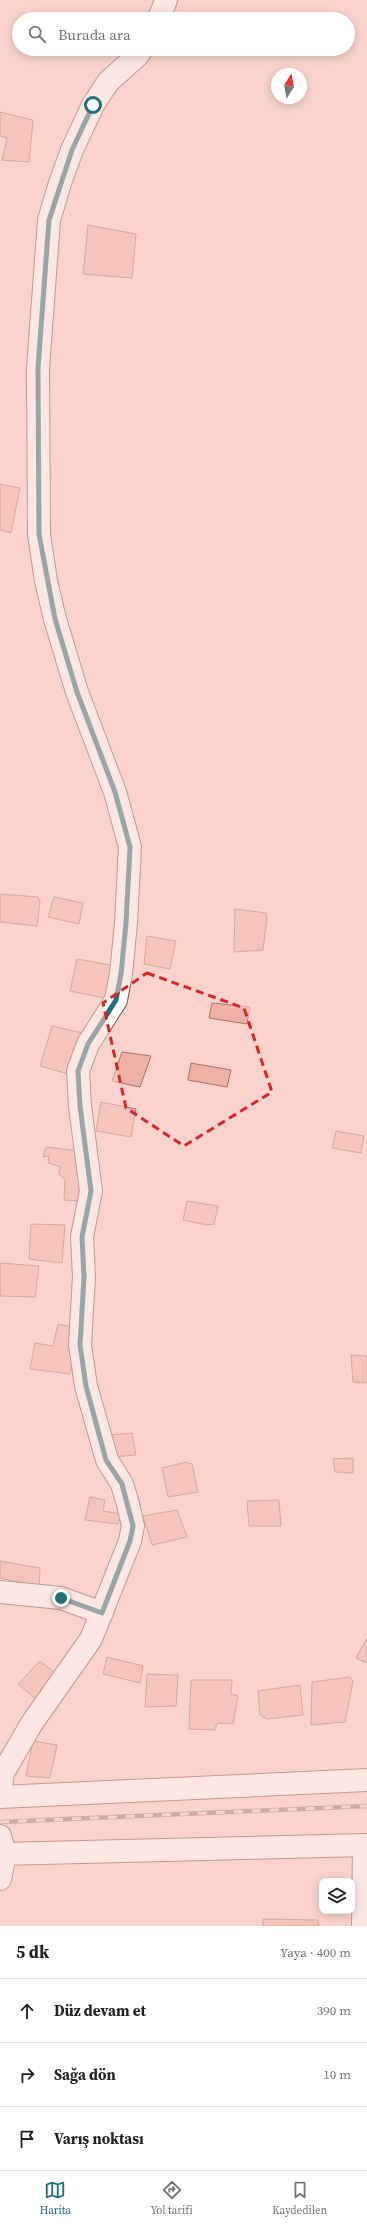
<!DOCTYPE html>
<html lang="tr">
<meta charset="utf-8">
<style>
:root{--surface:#fff;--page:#f2f2f2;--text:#222;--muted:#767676;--line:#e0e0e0;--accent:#256d79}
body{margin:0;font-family:"Source Serif 4",serif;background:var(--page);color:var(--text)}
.controls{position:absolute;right:12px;bottom:12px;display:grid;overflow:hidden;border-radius:8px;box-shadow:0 2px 10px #0003}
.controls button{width:36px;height:36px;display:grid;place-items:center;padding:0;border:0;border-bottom:1px solid var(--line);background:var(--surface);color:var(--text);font:20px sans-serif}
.compass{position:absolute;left:271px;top:68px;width:36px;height:36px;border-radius:50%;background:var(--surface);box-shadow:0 2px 10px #0003;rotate:11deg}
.stop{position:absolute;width:12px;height:12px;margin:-9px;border:3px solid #256d79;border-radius:50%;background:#fff}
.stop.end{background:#256d79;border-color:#fff;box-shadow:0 1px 4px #0008}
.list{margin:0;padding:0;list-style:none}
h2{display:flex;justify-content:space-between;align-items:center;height:52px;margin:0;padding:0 16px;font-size:17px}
h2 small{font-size:13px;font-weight:400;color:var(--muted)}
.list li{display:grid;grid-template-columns:26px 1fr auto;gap:12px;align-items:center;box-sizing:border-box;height:64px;padding:0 16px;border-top:1px solid var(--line)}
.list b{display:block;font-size:15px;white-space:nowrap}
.list em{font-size:13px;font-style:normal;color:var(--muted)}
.icon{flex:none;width:22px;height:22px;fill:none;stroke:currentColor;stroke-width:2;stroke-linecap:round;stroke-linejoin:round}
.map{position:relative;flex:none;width:367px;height:1926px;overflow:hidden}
.search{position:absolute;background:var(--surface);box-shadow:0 2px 10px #0003;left:12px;right:12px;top:12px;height:44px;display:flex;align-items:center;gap:10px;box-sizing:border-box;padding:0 14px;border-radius:22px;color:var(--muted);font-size:15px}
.sheet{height:244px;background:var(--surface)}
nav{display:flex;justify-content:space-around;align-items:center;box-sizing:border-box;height:56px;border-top:1px solid var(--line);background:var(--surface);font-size:11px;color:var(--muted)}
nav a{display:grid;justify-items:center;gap:2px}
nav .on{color:var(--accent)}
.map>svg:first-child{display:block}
.building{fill:#f0b2a6;stroke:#aa7167}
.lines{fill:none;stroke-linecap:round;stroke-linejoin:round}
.street-casing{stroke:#834e44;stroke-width:24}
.secondary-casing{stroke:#834e44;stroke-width:24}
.street{stroke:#fff;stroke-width:22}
.secondary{stroke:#fff;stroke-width:22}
.rail-casing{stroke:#977972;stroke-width:4.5}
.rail{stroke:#fad4cc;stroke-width:3;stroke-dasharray:9;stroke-linecap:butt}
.route{stroke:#256d79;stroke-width:5}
.marked{fill:none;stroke:#d62828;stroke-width:3;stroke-dasharray:8 5;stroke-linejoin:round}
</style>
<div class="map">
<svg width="367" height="1926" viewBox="0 0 367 1926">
<rect width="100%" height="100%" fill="#fad4cc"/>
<g class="building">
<path d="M0,112L33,120L29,162L2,160L7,138L0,136Z"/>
<path d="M88,225L136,234L132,278L83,274Z"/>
<path d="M0,484L20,488L11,533L0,530Z"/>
<path d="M0,894L38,897L40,902L37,926L0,922Z"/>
<path d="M54,897L83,903L79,924L48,917Z"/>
<path d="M235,909L266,913L267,918L263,950L234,952Z"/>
<path d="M147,936L176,941L170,969L144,964Z"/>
<path d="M77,959L116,966L109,999L70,991Z"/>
<path d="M212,1003L250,1007L247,1024L209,1018Z"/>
<path d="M52,1026L83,1033L72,1075L40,1066Z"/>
<path d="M122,1052L151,1056L140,1087L112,1081Z"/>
<path d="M191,1063L231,1070L227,1087L188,1080Z"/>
<path d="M101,1102L136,1109L131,1137L96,1131Z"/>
<path d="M336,1131L364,1136L361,1153L332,1148Z"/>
<path d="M46,1147L79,1151L81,1201L64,1200L65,1180L59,1174L60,1167L48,1163L49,1156L43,1157Z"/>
<path d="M187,1201L218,1206L214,1224L207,1225L183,1220Z"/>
<path d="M31,1224L65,1225L62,1263L29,1259Z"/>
<path d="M0,1263L39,1266L35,1297L0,1296Z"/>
<path d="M58,1324L77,1328L70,1374L30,1369L35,1343L53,1346Z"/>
<path d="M351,1355L367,1356V1383L353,1382Z"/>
<path d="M132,1433L136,1455L111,1457L109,1435Z"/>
<path d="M353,1458V1473L335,1472L333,1459Z"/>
<path d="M186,1462L192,1464L198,1492L168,1497L162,1468Z"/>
<path d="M90,1497L105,1500L103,1511L121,1514L118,1524L85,1520Z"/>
<path d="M279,1500L281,1526H249L247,1501Z"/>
<path d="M177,1510L187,1537L152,1545L143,1516Z"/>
<path d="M0,1561L40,1568L39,1586L0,1578Z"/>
<path d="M367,1638V1663L356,1658Z"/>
<path d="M107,1657L143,1666L140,1683L103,1674Z"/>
<path d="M40,1661L58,1675L37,1700L18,1684Z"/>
<path d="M147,1674L178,1675L176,1706L145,1707Z"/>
<path d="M350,1677L353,1681L345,1722L311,1725L312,1682Z"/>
<path d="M191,1680H232L231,1694L238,1696L233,1724L217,1723L215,1730L189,1729Z"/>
<path d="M300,1685L303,1715L267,1719L260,1715L258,1691Z"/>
<path d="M33,1741L57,1745L50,1778L26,1776Z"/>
<path d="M263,1919L318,1920L319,1926H263Z"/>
</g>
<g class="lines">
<defs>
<g id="street">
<path d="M159,19L166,0"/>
<path d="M0,1592L61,1598L102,1613"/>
<path d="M0,1796L3,1773L32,1723L91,1639L130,1541L133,1526L128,1504L122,1484L107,1460L86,1386L80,1345L84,1277L82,1237L91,1191L80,1106L78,1071L88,1044L116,1000L121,974L126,923L130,847L115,792L77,692L55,619L46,581L39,534L38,368L49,220L60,183L72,150L93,105L108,82L138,55L142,49"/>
<path d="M0,1797L367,1780"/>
<path d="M0,1836L5,1854L0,1879"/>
<path d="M363,1926L364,1845"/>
</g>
<path id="secondary" d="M0,1854L367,1845"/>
</defs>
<use href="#street" class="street-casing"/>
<use href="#secondary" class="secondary-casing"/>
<use href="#street" class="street"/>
<use href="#secondary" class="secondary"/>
<defs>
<path id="rail" d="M0,1822L367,1806"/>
</defs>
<use href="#rail" class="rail-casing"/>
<use href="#rail" class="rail"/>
</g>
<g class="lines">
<path class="route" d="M61,1598L102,1613L130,1541L133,1526L122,1484L106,1460L86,1386L80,1345L84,1277L82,1237L91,1191L80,1106L78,1071L88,1044L116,1000L121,974L126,923L130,847L115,792L77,692L55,619L39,534L38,368L49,220L72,150L93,105"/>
</g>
<path d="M0 0H367V1926H0ZM147,973L244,1008L272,1092L184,1146L126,1108L103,1003Z" fill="#fad4cc" fill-opacity=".55" fill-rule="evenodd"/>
<path class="marked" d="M147,973L244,1008L272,1092L184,1146L126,1108L103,1003Z"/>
</svg>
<div class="controls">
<button><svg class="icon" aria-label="layers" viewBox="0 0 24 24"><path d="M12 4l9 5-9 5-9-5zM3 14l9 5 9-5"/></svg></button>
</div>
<svg class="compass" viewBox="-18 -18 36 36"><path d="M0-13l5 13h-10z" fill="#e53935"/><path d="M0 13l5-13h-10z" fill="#767676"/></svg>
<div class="stop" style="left:93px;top:105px"></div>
<div class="stop end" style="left:61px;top:1598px"></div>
<div class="search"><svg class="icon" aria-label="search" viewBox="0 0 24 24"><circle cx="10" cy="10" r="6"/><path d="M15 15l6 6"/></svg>Burada ara</div>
</div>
<section class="sheet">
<h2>5 dk<small>Yaya · 400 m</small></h2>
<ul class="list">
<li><svg class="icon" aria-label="ahead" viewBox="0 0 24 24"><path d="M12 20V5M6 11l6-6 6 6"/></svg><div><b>Düz devam et</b></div><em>390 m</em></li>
<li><svg class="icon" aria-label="right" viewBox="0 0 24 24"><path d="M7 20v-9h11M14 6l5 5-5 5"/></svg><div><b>Sağa dön</b></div><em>10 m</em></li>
<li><svg class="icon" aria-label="arrive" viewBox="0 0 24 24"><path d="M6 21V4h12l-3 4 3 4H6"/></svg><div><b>Varış noktası</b></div></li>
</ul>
</section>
<nav>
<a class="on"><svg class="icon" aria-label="map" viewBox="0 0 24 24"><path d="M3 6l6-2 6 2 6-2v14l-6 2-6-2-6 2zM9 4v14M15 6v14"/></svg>Harita</a>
<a><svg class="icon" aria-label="directions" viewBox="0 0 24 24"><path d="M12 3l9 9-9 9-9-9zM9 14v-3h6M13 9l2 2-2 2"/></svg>Yol tarifi</a>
<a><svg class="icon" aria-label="saved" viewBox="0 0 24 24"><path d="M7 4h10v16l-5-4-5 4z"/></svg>Kaydedilen</a>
</nav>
